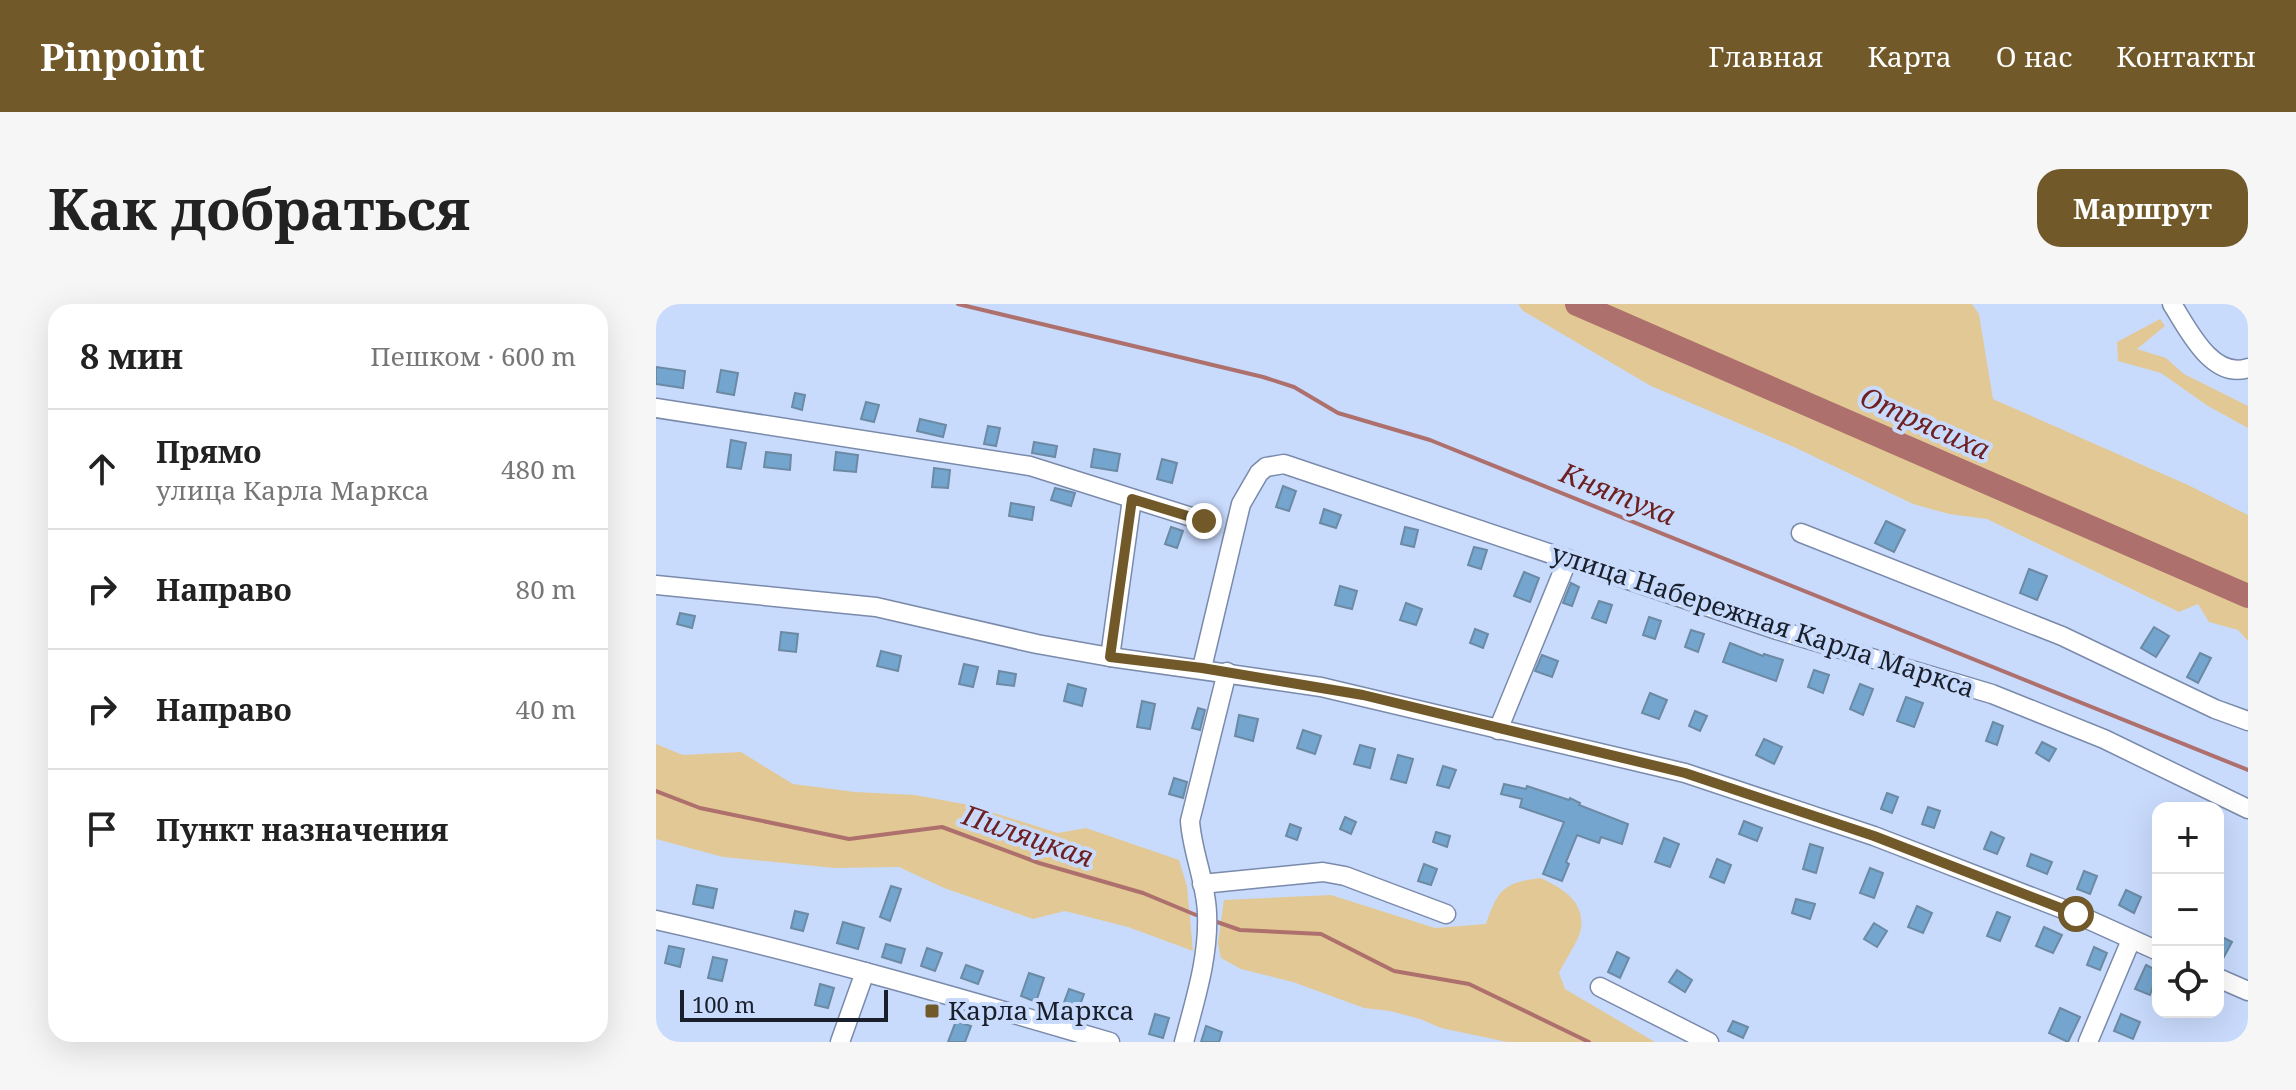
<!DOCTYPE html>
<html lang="ru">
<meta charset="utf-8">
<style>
:root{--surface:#fff;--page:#f6f6f6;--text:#222;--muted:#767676;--line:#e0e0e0;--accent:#71592a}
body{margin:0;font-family:"Noto Serif",serif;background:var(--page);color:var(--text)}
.controls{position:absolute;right:24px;bottom:24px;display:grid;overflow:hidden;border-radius:16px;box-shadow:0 8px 32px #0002}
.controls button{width:72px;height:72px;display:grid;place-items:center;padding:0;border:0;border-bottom:2px solid var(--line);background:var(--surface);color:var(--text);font:40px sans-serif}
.scale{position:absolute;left:24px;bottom:20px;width:208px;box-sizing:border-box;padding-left:8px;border:4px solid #191f2b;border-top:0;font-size:22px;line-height:28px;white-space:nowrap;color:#191f2b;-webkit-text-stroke:6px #c9dbfd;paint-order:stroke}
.stop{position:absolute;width:24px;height:24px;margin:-18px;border:6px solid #71592a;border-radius:50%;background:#fff}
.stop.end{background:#71592a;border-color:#fff;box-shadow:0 2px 8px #0008}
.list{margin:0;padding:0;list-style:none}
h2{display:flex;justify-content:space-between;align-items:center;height:104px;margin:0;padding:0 32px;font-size:34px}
h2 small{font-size:26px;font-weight:400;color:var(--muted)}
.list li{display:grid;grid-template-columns:52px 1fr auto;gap:24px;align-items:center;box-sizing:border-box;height:120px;padding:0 32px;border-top:2px solid var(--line)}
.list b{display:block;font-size:30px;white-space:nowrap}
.list p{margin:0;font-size:26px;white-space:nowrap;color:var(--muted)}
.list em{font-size:26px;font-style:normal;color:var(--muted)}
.icon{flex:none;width:44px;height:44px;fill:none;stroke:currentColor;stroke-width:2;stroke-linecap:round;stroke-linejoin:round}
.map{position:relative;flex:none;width:1592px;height:738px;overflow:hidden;border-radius:24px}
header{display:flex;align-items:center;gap:48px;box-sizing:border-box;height:112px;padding:0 40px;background:var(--accent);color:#fff}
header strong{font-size:38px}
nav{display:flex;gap:44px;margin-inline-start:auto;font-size:28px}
.intro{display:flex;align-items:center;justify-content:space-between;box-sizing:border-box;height:192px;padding:0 48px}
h1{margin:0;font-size:56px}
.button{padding:20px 36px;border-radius:24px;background:var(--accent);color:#fff;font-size:28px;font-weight:700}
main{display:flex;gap:48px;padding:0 48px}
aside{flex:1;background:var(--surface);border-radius:24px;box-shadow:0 8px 32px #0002}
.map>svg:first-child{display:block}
.green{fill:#e2c895}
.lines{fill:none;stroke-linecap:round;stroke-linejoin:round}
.stream{stroke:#ae706c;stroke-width:4}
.river{stroke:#ae706c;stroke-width:24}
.building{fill:#73a5ce;stroke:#6c8aa3;stroke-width:2}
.minor-casing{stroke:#7a8aaa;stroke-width:21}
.minor{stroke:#fff;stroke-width:18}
.route{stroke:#71592a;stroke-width:10}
.poi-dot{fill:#71592a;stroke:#c9dbfd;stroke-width:3}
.labels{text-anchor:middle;stroke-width:8;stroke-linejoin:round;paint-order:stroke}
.street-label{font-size:26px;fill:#191f2b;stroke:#c9dbfd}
.poi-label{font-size:26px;fill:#191f2b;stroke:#c9dbfd;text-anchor:start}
.water-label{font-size:28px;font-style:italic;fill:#6e2021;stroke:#c9dbfd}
</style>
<header>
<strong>Pinpoint</strong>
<nav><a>Главная</a><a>Карта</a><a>О нас</a><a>Контакты</a></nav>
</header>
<div class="intro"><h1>Как добраться</h1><a class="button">Маршрут</a></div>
<main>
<aside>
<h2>8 мин<small>Пешком · 600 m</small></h2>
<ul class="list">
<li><svg class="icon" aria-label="ahead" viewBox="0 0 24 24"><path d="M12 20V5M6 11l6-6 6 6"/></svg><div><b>Прямо</b><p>улица Карла Маркса</p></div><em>480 m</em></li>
<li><svg class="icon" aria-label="right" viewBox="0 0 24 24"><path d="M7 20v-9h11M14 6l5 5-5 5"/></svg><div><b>Направо</b></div><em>80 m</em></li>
<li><svg class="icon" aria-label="right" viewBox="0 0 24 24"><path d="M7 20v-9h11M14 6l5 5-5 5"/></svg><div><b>Направо</b></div><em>40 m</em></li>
<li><svg class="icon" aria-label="arrive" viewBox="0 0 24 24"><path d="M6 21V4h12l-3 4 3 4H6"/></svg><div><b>Пункт назначения</b></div></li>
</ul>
</aside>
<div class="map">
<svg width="1592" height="738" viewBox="0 0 1592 738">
<rect width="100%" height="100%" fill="#c9dbfd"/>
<g class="green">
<path d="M862,0H1316L1323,10L1337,95L1532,181L1592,211V337L1582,326L1553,318L1542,300L1523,308L1331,215L1293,210L1257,200L1138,143L995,82L867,7Z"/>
<path d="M1504,15L1509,22L1481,45L1510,54L1528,70L1592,102V124L1552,102L1505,69L1462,57L1461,38Z"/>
<path d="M0,440L27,451L85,448L137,480L199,488L259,491L313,501L402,529L430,524L523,556L531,582L537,647L472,623L409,607L377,615L288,584L243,563L179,564L67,553L0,535Z"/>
<path d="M884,574C905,583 929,597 925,624C924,635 908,658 903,669L909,685L999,738H851L785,724L764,715L734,707L708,704L637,678L585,665L565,654L562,639L568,596L675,591L779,624L830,620C842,585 848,579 884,574Z"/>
</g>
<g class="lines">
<g class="stream">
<path d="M302,0L607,73L638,83L682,109L774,136L1592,466"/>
<path d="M0,487L44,504L193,535L286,523L383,559L487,589L540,611"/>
<path d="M561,618L584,626L665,630L738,667L813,680L933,738"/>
</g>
<path class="river" d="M921,0L1592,292"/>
</g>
<g class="building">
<path d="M0,63L29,67L27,84L0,80Z"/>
<path d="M65,66L82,69L78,91L61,88Z"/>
<path d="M139,89L149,91L146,106L136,103Z"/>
<path d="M210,98L223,101L218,118L205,115Z"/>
<path d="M264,115L290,121L287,133L261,127Z"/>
<path d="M332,122L344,124L340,142L328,140Z"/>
<path d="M75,136L90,139L85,165L71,163Z"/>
<path d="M378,138L401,142L399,153L376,149Z"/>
<path d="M438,145L464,150L461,167L435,163Z"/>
<path d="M110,148L135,151L134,166L108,163Z"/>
<path d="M180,148L202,151L200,168L178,166Z"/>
<path d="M506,155L521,159L516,179L501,175Z"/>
<path d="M278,164L294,166L292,184L276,183Z"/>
<path d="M627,182L640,187L633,207L620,203Z"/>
<path d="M399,184L419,189L415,202L395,196Z"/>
<path d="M355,199L378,203L376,216L353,212Z"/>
<path d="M668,205L685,211L680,224L664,219Z"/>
<path d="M1230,217L1249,226L1238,248L1219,239Z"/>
<path d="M515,223L527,227L521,244L509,240Z"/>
<path d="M749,223L762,226L758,243L745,240Z"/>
<path d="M818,243L831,246L825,265L812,261Z"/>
<path d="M1373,265L1391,272L1381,296L1364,289Z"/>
<path d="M868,268L883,274L874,298L858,292Z"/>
<path d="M915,279L923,283L916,302L907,299Z"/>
<path d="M684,282L701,287L696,305L679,301Z"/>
<path d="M943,297L956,301L950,319L936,314Z"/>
<path d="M750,299L766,305L760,321L744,316Z"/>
<path d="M24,309L39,312L36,324L21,320Z"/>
<path d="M993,313L1005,317L999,335L987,331Z"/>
<path d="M1498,323L1513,332L1500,353L1485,344Z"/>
<path d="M819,325L832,330L827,344L814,339Z"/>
<path d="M1035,326L1048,330L1042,348L1029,343Z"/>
<path d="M125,328L142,330L140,348L123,346Z"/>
<path d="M1074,339L1107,352L1108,350L1127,356L1120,377L1067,358Z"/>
<path d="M225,347L245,352L242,367L221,362Z"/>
<path d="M1544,349L1555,354L1542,379L1531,373Z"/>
<path d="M886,351L902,357L896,373L879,367Z"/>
<path d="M308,360L322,363L317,383L303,380Z"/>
<path d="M1158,366L1173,371L1167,389L1152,383Z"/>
<path d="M343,367L360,370L358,382L341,380Z"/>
<path d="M412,380L430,385L426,402L408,397Z"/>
<path d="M1204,380L1217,385L1207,411L1194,405Z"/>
<path d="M994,389L1011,396L1003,415L986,409Z"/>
<path d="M1250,393L1267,399L1258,423L1241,417Z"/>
<path d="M486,397L499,400L494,425L481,423Z"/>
<path d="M542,404L549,406L544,426L536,424Z"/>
<path d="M1039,407L1051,412L1044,427L1033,422Z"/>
<path d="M583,411L602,415L597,437L579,432Z"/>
<path d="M1337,418L1347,422L1341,441L1330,437Z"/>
<path d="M647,426L665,432L659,450L641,444Z"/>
<path d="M1108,435L1126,443L1118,460L1100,451Z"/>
<path d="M1386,438L1400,445L1393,457L1380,449Z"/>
<path d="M704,441L719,445L714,464L698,460Z"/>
<path d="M742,451L757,455L750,479L735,475Z"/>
<path d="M787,462L800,466L793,484L781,481Z"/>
<path d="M518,474L531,478L527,494L513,490Z"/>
<path d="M848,480L870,485L871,482L913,496L914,494L924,499L923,501L972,520L966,540L945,533L943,539L921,531L910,558L913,560L906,577L887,570L908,518L864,503L866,495L845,490Z"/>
<path d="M1231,489L1242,493L1236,509L1225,505Z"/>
<path d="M1272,503L1284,507L1278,524L1266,520Z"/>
<path d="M689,513L700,518L695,530L684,525Z"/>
<path d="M1088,517L1106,524L1101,537L1083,530Z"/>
<path d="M634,520L645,524L641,536L630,532Z"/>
<path d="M780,528L794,532L791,543L777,538Z"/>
<path d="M1335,528L1348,534L1341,550L1328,545Z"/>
<path d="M1008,534L1023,540L1014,563L999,558Z"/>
<path d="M1154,540L1167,544L1160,569L1147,565Z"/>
<path d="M1375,550L1396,558L1391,570L1371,562Z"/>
<path d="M1061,555L1075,561L1068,579L1054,573Z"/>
<path d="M768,560L781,565L775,581L762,577Z"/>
<path d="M1214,564L1227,569L1218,594L1204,589Z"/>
<path d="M1428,567L1441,572L1434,590L1421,585Z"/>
<path d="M41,581L61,585L57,604L37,600Z"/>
<path d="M235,582L245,585L234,617L224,613Z"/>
<path d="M1470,586L1485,593L1478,609L1463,601Z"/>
<path d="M1140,595L1159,600L1154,615L1136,609Z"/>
<path d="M1261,602L1276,609L1267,629L1252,623Z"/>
<path d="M139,607L152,610L147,627L135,624Z"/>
<path d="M1341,608L1354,613L1344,637L1331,632Z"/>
<path d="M187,618L208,624L202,645L181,639Z"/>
<path d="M1218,619L1231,627L1221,643L1208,635Z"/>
<path d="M1388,623L1406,631L1397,649L1380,642Z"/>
<path d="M1562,631L1576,638L1563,662H1562Z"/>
<path d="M230,640L249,645L245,659L226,653Z"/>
<path d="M13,642L28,645L24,663L9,659Z"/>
<path d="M1438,643L1451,649L1444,666L1431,661Z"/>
<path d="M271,644L286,649L279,667L265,662Z"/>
<path d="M961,648L973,654L964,674L952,668Z"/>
<path d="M57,653L71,656L66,677L52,674Z"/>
<path d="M310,661L327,667L322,680L305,674Z"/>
<path d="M1490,661L1502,667L1494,691L1479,685Z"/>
<path d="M1021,666L1036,676L1029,688L1013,678Z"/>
<path d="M373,669L388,674L380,698L365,692Z"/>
<path d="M164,680L178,684L172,704L159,701Z"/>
<path d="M413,685L428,690L421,709L406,704Z"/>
<path d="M1404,704L1424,713L1412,738L1393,729Z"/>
<path d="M499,710L513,714L507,734L493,730Z"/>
<path d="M1465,710L1484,718L1477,735L1458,727Z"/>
<path d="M300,717L315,722L309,738H292Z"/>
<path d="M1077,717L1092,723L1087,734L1072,727Z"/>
<path d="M550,722L566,728L563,738H545Z"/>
</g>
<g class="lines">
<defs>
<g id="minor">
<path d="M1516,0C1532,25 1556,76 1592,64"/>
<path d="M0,104L374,162L548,217"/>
<path d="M1145,229L1406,332L1559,405L1592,417"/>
<path d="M0,281L220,303L381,340L454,353L665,383L1029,469L1218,532L1420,610L1502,647"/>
<path d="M454,353L476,195"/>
<path d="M546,364L585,200L603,169L610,163L628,160L1121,326L1336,390L1448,435L1592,505"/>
<path d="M842,426L912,255"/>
<path d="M546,580L667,568L689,572L790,610"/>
<path d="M0,616C153,650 304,694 454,738"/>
<path d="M1562,674L1592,687"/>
<path d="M944,683L1053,738"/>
<path d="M184,738L209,668"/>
<path d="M528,738C539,696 553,653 551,609C550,578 536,548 534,517L571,368"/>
<path d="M1432,738L1475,636"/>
</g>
</defs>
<use href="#minor" class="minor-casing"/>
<use href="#minor" class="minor"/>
</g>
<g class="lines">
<path class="route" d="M548,217L476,195L454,353L546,364L707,391L1029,469L1218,532L1420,610"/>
</g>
<rect class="poi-dot" x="268" y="699" width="16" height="16" rx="4"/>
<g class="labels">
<g class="street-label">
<text transform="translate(1107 317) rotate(18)" y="9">улица Набережная Карла Маркса</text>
</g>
<g class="poi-label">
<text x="292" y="716">Карла Маркса</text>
</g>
<g class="water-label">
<text transform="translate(1269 119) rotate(24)" y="10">Отрясиха</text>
<text transform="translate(962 190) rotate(22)" y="10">Княтуха</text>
<text transform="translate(372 532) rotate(19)" y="10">Пиляцкая</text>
</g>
</g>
</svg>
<div class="controls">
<button>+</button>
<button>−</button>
<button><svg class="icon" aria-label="locate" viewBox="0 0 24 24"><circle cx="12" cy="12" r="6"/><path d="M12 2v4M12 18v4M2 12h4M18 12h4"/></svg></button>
</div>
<div class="scale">100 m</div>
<div class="stop" style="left:1420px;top:610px"></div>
<div class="stop end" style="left:548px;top:217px"></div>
</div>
</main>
